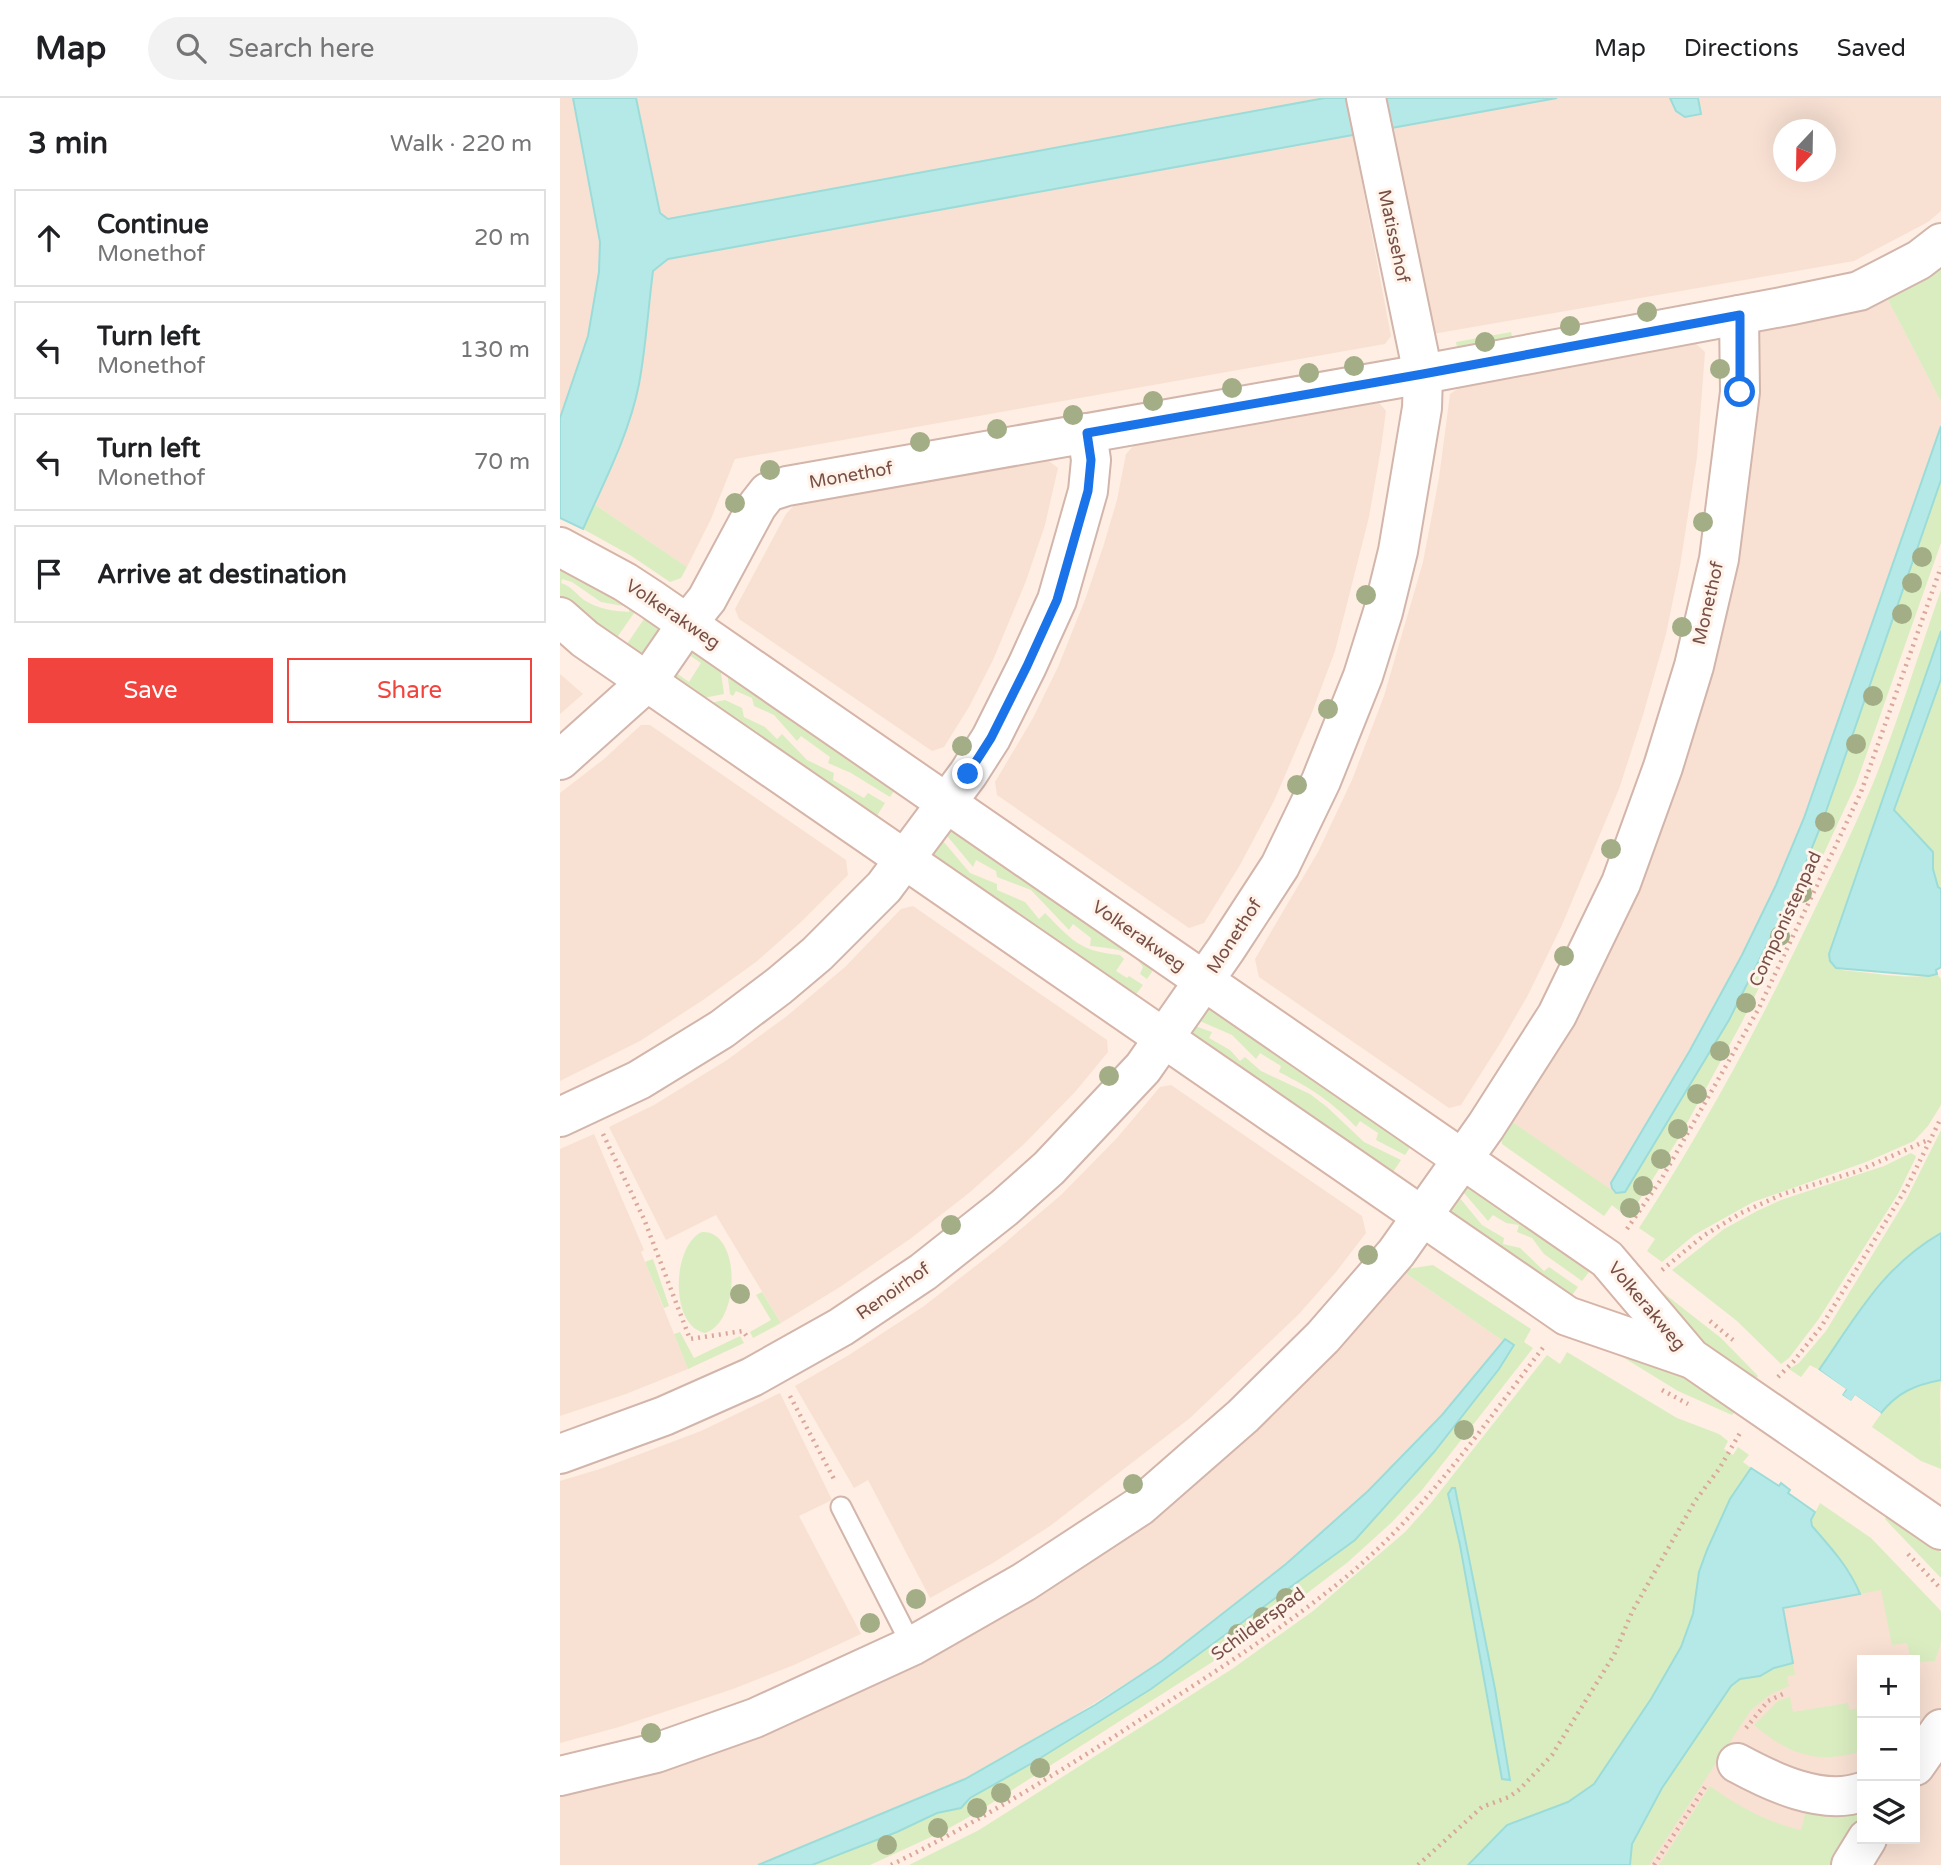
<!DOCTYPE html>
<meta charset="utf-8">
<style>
:root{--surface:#fff;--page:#f2f2f2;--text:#202124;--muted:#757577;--line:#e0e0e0;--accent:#f1443e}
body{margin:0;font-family:"Varela Round",sans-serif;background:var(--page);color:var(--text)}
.controls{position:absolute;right:21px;bottom:21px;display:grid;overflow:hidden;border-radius:0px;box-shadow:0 7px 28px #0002}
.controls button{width:63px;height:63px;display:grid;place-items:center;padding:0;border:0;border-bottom:2px solid var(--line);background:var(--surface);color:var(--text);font:35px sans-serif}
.compass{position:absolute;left:1213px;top:21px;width:63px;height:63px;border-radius:50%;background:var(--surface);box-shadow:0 7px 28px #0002;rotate:202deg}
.stop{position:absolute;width:21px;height:21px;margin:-16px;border:5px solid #1a73e8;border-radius:50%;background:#fff}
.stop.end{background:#1a73e8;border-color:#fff;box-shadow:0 2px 7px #0008}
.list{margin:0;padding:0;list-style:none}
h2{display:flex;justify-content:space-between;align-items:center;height:91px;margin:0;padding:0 28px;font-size:30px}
h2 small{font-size:23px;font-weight:400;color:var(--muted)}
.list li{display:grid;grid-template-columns:46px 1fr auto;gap:21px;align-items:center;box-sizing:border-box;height:98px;margin:0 14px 14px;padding:0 14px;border:2px solid var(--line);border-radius:0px}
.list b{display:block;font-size:26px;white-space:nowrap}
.list p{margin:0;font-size:23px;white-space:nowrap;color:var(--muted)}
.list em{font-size:23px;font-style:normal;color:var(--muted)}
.actions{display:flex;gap:14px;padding:21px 28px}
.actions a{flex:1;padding:16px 0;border:2px solid var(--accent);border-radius:0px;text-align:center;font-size:24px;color:var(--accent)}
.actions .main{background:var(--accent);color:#fff}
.icon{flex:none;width:38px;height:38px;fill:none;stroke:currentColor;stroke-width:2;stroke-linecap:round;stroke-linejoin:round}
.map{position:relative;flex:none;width:1381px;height:1767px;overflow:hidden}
header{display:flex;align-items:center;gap:42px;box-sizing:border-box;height:98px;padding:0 35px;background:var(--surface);border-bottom:2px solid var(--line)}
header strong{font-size:33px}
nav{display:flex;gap:38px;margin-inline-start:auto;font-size:24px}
.search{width:490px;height:63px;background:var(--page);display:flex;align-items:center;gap:18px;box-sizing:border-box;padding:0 24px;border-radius:38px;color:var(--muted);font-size:26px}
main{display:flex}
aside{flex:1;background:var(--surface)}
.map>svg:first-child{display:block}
.residential{fill:#f8e1d3;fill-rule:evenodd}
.green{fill:#daedc0;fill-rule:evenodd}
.water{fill:#b5e9e7;stroke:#9bdcd9;stroke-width:2}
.pier{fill:#feeee3}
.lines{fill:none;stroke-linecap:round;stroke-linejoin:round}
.lane-casing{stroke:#d2b5ab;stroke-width:23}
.street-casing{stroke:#d2b5ab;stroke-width:42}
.secondary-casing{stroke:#d6b4a8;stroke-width:42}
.path{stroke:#daa89b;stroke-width:4.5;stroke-dasharray:2 5;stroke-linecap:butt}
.lane{stroke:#fff;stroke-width:19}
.street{stroke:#fff;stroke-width:38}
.secondary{stroke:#fff;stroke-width:38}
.tree{fill:#a3ae87}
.route{stroke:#1a73e8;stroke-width:9}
.labels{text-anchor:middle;stroke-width:6;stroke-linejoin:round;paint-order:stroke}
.street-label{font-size:18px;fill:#784f47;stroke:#fff3ea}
</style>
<header>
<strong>Map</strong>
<div class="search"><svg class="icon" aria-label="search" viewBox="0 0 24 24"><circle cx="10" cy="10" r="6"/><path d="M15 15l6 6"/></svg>Search here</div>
<nav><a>Map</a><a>Directions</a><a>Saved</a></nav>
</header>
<main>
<aside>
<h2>3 min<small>Walk · 220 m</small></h2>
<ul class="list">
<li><svg class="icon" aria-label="ahead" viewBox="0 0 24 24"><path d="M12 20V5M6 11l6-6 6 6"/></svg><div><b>Continue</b><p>Monethof</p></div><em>20 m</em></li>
<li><svg class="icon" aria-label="left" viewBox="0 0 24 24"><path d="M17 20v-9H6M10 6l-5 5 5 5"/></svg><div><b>Turn left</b><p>Monethof</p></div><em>130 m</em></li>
<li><svg class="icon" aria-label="left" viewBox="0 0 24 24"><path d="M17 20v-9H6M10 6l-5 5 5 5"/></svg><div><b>Turn left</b><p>Monethof</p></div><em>70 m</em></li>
<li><svg class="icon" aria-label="arrive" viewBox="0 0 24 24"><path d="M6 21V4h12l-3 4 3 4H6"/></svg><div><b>Arrive at destination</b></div></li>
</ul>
<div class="actions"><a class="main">Save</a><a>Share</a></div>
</aside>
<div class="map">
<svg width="1381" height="1767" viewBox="0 0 1381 1767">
<rect width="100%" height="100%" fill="#feeee3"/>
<g class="residential">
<path d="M0,0H13L40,144L39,174L28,239L0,320Z"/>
<path d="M76,0H765L108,122L100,115Z"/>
<path d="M997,0H1110L1141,16L1138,0H1381V113L1368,124L1294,163L867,237L829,30ZM1224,32H1266V74H1224Z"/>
<path d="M793,37L831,238L825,246L175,361L151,421L127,469L34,406L58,356L79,287L93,173L108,161Z"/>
<path d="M1328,202L1381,304V328L1244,720L1216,787L1182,857L1129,954L1051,1085L1054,1095L948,1021L1045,848L1198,234L1301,213Z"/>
<path d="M1134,244L1145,254L1137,359L1120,468L1106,536L1083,617L1059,691L1002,827L968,897L941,944L901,1007L889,1010L699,879L695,861L758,754L792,682L824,598L863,464L879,380L890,296L908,284Z"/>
<path d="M816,301L826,313L821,350L809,419L775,553L751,617L714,703L680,767L644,825L629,830L437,697L435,684L473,620L498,569L526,499L544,446L557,402L566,356L577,344Z"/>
<path d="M485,360L498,370L485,427L466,483L433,562L409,609L384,649L372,653L179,521L175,511L226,416L238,403Z"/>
<path d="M0,576L23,596L0,616Z"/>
<path d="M81,627H90L286,762L288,777L241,824L196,864L143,902L80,943L0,983V695L44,661Z"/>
<path d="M353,808L547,942L548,954L515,994L464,1046L409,1095L350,1141L280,1189L221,1225L156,1117L106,1142L49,1029L94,1007L167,962L227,918L285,869L341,811Z"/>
<path d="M611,987L802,1118L806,1135L776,1174L739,1216L630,1320L490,1428L433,1465L370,1500L308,1382L294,1390L235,1288L289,1257L364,1208L440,1149L501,1097L557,1040L600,989Z"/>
<path d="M34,1036L84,1152L81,1154L128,1271L66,1296L0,1318V1051Z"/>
<path d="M841,1172L943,1243L882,1317L808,1393L726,1466L602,1563L485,1636L405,1681L198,1767H0V1693L385,1547Z"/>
<path d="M220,1295L272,1402L239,1418L301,1536L234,1567L173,1591L59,1629L0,1645V1383L43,1370L141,1333Z"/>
<path d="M1287,1471L1317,1474L1381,1517V1767H1070L1171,1588L1222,1510ZM1302,1562H1355V1741H1302Z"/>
</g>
<g class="green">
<path d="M1381,163V304L1328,202L1330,200L1328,194Z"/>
<path d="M951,234L953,243L898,254L896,244Z"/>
<path d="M1381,382V445L1296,686L1241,805L1182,924L1120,1038L1068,1120L1052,1107L1044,1118L942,1046L940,1034L948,1021L1056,1095L1169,922L1236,789L1262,725Z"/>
<path d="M34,406L127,469L121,480L110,484L70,457L23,431Z"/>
<path d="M0,461L79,508L53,545L0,505ZM2,481L12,484L41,504L69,509V514C53,513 38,511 24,502C16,496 11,488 1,485Z"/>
<path d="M1381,492V533L1275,837L1281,872C1309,874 1352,883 1377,876L1381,881V1007L1368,1028L1354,1043L1306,1064L1193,1104L1134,1137L1102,1164L1087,1153L1095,1141L1079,1130C1145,1029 1202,922 1254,813C1274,772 1294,730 1312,688C1338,624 1358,557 1381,492Z"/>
<path d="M88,515L101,532L86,557L77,559L63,552Z"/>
<path d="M136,551L159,561L164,596L133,602L114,581L115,574L129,584L141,565L126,555Z"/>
<path d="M166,565L338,687L330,699L291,675L268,665L270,659L241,638L237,643L214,617L194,608L192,600L176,593L173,598L170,596Z"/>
<path d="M1381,581V791L1378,789L1373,771V754L1334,712Z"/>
<path d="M165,602L182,610L184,619L205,629L217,641L222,636L247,662L274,675L273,682L304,700L308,695L325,705L313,724L140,607Z"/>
<path d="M391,728L598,865L587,881L580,876L583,869C572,851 549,850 530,848L531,840L513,826L509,832L471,792L437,779L436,773L416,762L413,769L383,733Z"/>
<path d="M378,737L410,775L437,786V792L465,804L479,821L485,815C513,843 519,853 560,857L564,861L556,873L567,880L569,878L583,887L571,903L372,764L371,750Z"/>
<path d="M648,906L855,1042L845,1057L816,1042L818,1035L800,1023L796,1029C770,1002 752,991 719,974L721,968L700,955L696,961L672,937L633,920Z"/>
<path d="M629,926L652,934L649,940L670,952L680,963L685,959L701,973L750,996L767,1009L804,1044L841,1062L829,1080L637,950L628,932Z"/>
<path d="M1381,1032V1135C1323,1168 1296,1219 1259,1272L1250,1267L1241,1279L1229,1271L1239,1265L1266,1233L1347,1100Z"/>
<path d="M1351,1055L1356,1058L1355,1061L1338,1096L1258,1222L1229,1260L1221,1266L1177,1223L1112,1172L1164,1131L1197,1113L1221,1102L1324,1068Z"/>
<path d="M903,1085L1032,1170L1022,1183L984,1156L972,1140L957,1134L959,1127L946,1125L933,1117L928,1123L898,1088Z"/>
<path d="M894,1093L922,1127L944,1140L943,1146L960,1150L984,1173L989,1169L1018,1189L1010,1200L888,1120L889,1101Z"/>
<path d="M142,1134C181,1132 181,1224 145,1235C109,1228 112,1147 142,1134Z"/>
<path d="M93,1161L109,1208L104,1210L85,1164Z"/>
<path d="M873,1167L971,1231L964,1244L973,1250L862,1392L832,1424L788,1464L682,1545L416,1715L384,1733L310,1767H252L337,1734L377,1715L401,1710L410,1700L591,1591L795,1442L853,1379L939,1271L945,1241L943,1243L841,1172Z"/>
<path d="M1074,1172L1161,1240L1198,1278L1195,1282L1139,1242Z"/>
<path d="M202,1194L221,1225L193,1240L190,1234L211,1222L196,1197Z"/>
<path d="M120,1234L134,1260L180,1238L184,1245L128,1271L114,1236Z"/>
<path d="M1030,1239L1104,1264L1176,1312L1172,1317L1118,1293Z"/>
<path d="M1007,1254L1117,1320L1159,1336L1168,1343L1164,1351L1173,1357L1178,1349L1189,1357L1183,1364L1191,1370L1170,1401L1147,1452L1139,1474L1133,1516L1121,1549L1091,1601L1034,1686L1008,1704L947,1727L907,1767H349L419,1732L672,1571L753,1513L845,1434L871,1405L987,1257L1000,1266Z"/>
<path d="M1381,1282L1380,1295L1381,1371L1361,1363L1312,1329C1332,1299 1345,1288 1381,1282Z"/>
<path d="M1260,1405L1311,1440L1381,1513V1545L1375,1563L1355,1565V1562H1351L1347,1545L1332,1547L1321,1492L1300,1496C1289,1469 1271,1450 1252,1428L1251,1423Z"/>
<path d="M1328,1417L1381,1454V1480L1325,1421Z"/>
<path d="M1233,1565L1235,1577L1227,1578L1229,1588L1211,1596L1191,1612L1089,1767H1070L1072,1746L1102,1690L1171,1588L1180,1581L1200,1578L1214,1570Z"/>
<path d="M1230,1599L1233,1614L1288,1605L1289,1612L1302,1610V1653C1258,1667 1229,1657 1194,1627L1218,1603Z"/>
<path d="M1150,1688C1179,1709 1207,1724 1241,1732L1246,1713L1302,1710V1725L1273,1767H1099Z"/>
</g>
<g class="water">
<path d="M13,0H76L100,115L108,121L765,0H997L108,161L93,173C88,211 86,249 79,286C69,337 44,384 23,431L0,420V320L28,238L39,174L40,144Z"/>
<path d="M1110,0H1138L1141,16L1125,19L1116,13Z"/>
<path d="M1381,328V382L1262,725L1236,789L1169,922L1065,1094L1056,1095L1052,1090L1051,1085L1129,954L1182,857L1216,787L1244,720Z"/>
<path d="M1381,533V581L1334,712L1373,754V771L1378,789L1381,791V869L1376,872L1377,876L1369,878L1276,870L1270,863L1269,856Z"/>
<path d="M1381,1135V1282C1355,1287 1338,1294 1321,1315L1295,1298L1291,1304L1282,1297L1286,1292L1259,1272C1296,1219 1323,1168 1381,1135Z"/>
<path d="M945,1241L954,1247L939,1271L874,1354L795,1442L591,1591L474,1664L410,1700L401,1710L377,1715L337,1734L252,1767H198L405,1681L535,1607L602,1563L726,1466L808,1393L882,1317Z"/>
<path d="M1191,1370L1219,1388L1221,1385L1230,1392L1228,1395L1255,1414L1251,1422L1252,1428C1271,1450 1289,1469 1300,1496L1223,1510L1233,1565L1214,1570L1200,1578L1180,1581L1171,1588L1102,1690L1072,1746L1070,1767H908L947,1727L1008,1704L1034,1686L1091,1601L1121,1549L1133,1516L1139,1474L1147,1452L1170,1401Z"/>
<path d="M892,1390H895L935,1591L950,1682L942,1681L900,1447L888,1396Z"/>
</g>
<path class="pier" d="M1256,1270L1286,1291L1282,1297L1291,1303L1295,1297L1321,1315L1319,1318L1296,1302L1290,1307L1280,1300L1278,1296L1281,1292L1257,1275Z"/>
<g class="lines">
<defs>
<path id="lane" d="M281,1409L352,1548"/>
<g id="street">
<path d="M0,662L87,584L127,526L147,501L197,408L208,394L227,388L863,276L1232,207L1299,193L1359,162L1381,145"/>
<path d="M0,1019L79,982L162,931L219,888L257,856L324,789L408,676L431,640L467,568L497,502L528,393L531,362L527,335"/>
<path d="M0,1356L104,1318L192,1279L281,1229L363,1174L444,1110L489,1070L583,970L666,851L720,768L761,683L803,578L823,514L838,453L862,310L863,276L806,0"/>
<path d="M1177,1665C1212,1684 1262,1708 1302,1694"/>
<path d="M1355,1668L1381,1631"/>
<path d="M0,1678L96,1655L195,1620L352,1548L464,1484L580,1408L683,1318L763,1239L836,1155L926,1028L997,917L1061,785L1103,669L1134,568L1159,461L1180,294L1179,217"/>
<path d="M1291,1767L1307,1741"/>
</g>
<g id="secondary">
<path d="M0,449L65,484L91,501L1047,1161L1131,1260L1381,1432"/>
<path d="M0,519L25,541L1007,1218L1129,1260"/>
</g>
</defs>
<use href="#lane" class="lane-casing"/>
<use href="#street" class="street-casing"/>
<use href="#secondary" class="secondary-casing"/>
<g class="path">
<path d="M43,1036L84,1121L130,1241L183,1233L188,1240"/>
<path d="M1067,1131L1102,1080L1199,910L1301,694L1381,469"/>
<path d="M1102,1172L1143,1138L1181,1115L1223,1096L1298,1073L1368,1042"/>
<path d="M1150,1223L1173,1242"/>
<path d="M1218,1279L1233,1264L1261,1229L1347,1089L1381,1020"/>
<path d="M1102,1292L1128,1306"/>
<path d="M230,1298L275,1383"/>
<path d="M1348,1456L1381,1491"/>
<path d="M1186,1630L1208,1603L1225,1595"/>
<path d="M331,1767C422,1722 510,1668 595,1612C660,1571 726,1528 786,1479C863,1416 925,1326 985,1247"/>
<path d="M858,1767L922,1709L949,1699L960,1691L992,1657L1054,1557L1072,1514L1135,1403L1159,1371L1180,1335"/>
<path d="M1094,1767L1147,1686"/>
</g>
<use href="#lane" class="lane"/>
<use href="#street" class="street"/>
<use href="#secondary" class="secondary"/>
</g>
<g class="tree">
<circle cx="1087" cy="214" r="10"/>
<circle cx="1010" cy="228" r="10"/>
<circle cx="925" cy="244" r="10"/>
<circle cx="794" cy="268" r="10"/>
<circle cx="1160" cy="271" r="10"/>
<circle cx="749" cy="275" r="10"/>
<circle cx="672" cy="290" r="10"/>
<circle cx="593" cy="303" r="10"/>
<circle cx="513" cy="317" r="10"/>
<circle cx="437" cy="331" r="10"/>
<circle cx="360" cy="344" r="10"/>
<circle cx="210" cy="372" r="10"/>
<circle cx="175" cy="405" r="10"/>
<circle cx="1143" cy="424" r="10"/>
<circle cx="1362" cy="459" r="10"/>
<circle cx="1352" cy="485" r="10"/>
<circle cx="806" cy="497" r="10"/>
<circle cx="1342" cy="516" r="10"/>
<circle cx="1122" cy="529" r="10"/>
<circle cx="1313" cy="598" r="10"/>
<circle cx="768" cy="611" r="10"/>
<circle cx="1296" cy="646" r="10"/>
<circle cx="402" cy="648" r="10"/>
<circle cx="737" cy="687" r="10"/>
<circle cx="1265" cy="724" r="10"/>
<circle cx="1051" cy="751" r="10"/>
<circle cx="1242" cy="795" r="10"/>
<circle cx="1220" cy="838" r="10"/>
<circle cx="1004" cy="858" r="10"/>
<circle cx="1186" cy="905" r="10"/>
<circle cx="1160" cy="953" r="10"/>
<circle cx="549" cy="978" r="10"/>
<circle cx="1137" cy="996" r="10"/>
<circle cx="1118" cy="1031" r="10"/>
<circle cx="1101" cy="1061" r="10"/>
<circle cx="1083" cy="1088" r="10"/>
<circle cx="1070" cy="1110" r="10"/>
<circle cx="391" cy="1127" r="10"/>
<circle cx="808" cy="1157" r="10"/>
<circle cx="180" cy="1196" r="10"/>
<circle cx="904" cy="1332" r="10"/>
<circle cx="573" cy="1386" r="10"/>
<circle cx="726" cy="1500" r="10"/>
<circle cx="356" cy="1501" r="10"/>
<circle cx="703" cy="1519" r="10"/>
<circle cx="310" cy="1525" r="10"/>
<circle cx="678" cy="1536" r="10"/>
<circle cx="91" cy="1635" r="10"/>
<circle cx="480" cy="1670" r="10"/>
<circle cx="441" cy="1695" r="10"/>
<circle cx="417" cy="1710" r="10"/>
<circle cx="378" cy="1730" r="10"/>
<circle cx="327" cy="1747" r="10"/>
</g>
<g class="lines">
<path class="route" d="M408,676L431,640L467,568L497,502L528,393L531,362L527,335L863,276L1180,217V294"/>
</g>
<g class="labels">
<g class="street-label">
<text transform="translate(834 138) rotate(78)" y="6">Matissehof</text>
<text transform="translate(291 377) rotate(-10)" y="6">Monethof</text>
<text transform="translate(1148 505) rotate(-77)" y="6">Monethof</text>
<text transform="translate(113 516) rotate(34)" y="6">Volkerakweg</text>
<text transform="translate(1225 821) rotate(-65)" y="6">Componistenpad</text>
<text transform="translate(579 838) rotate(35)" y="6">Volkerakweg</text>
<text transform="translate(674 838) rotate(-57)" y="6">Monethof</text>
<text transform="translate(333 1193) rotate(-35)" y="6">Renoirhof</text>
<text transform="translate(1087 1208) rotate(50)" y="6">Volkerakweg</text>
<text transform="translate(698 1526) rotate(-36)" y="6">Schilderspad</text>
</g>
</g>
</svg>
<div class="controls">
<button>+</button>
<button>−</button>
<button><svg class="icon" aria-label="layers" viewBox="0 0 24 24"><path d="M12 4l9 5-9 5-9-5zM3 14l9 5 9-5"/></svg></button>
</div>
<svg class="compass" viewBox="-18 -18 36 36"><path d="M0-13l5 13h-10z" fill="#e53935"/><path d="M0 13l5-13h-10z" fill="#757577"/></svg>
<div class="stop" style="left:1180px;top:294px"></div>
<div class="stop end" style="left:408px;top:676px"></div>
</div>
</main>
